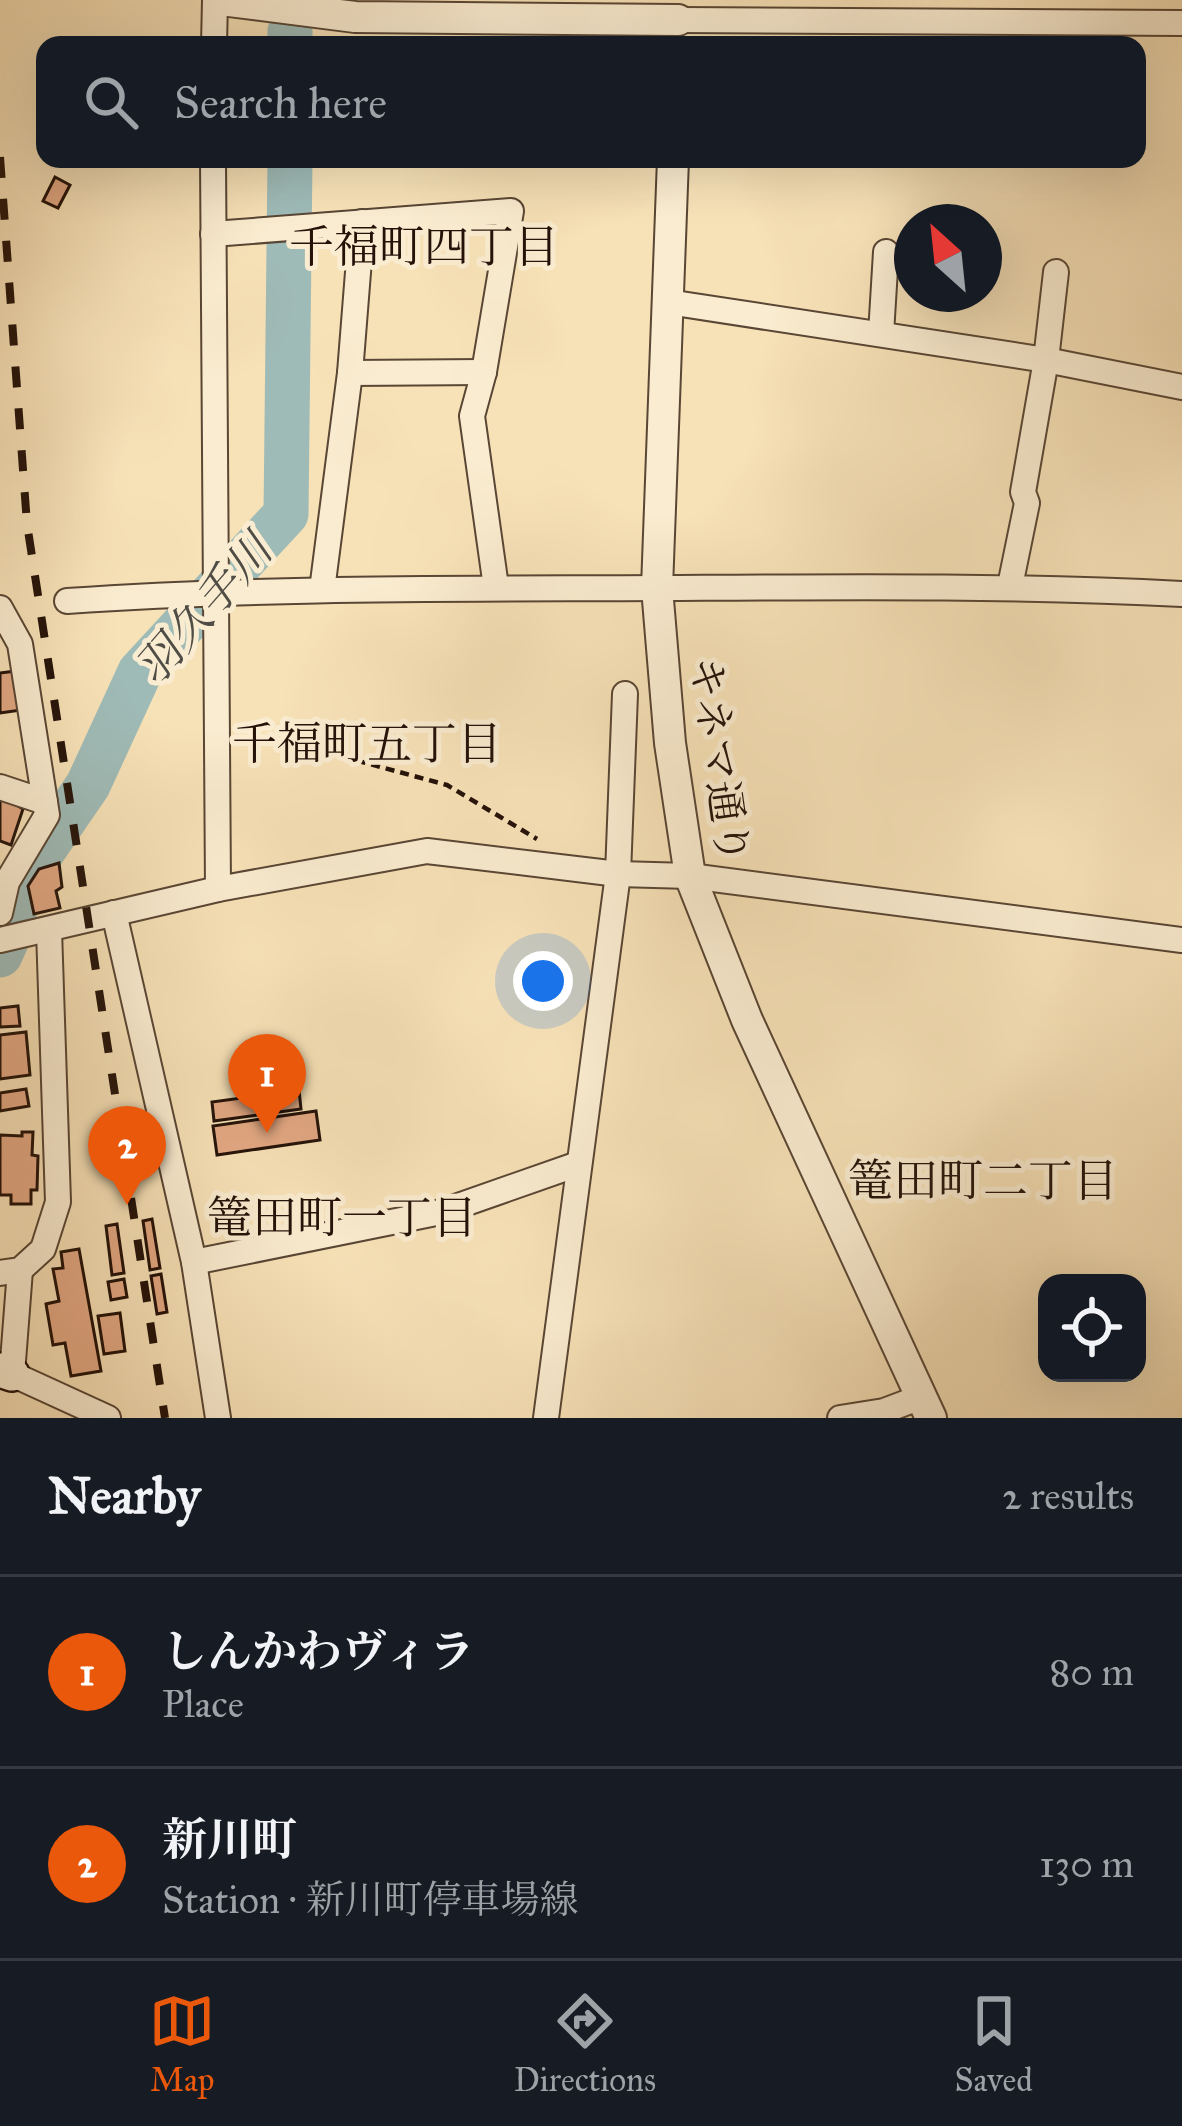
<!DOCTYPE html>
<meta charset="utf-8">
<style>
:root{--surface:#171b24;--page:#20242c;--text:#f1f3f6;--muted:#9ea1a6;--line:#363941;--accent:#ea580c}
body{margin:0;font-family:"IM FELL Great Primer","Noto Serif JP",serif;background:var(--page);color:var(--text)}
.controls{position:absolute;right:36px;bottom:36px;display:grid;overflow:hidden;border-radius:24px;box-shadow:0 12px 48px #0002}
.controls button{width:108px;height:108px;display:grid;place-items:center;padding:0;border:0;border-bottom:3px solid var(--line);background:var(--surface);color:var(--text);font:60px sans-serif}
.compass{position:absolute;left:894px;top:204px;width:108px;height:108px;border-radius:50%;background:var(--surface);box-shadow:0 12px 48px #0002;rotate:333deg}
.you{position:absolute;left:543px;top:981px;width:42px;height:42px;margin:-30px;border:9px solid #fff;border-radius:50%;background:#1a73e8;box-shadow:0 0 0 18px #1a73e833}
.badge{display:grid;place-items:center;width:78px;height:78px;border-radius:50%;background:var(--accent);color:#fff;font-size:39px;font-weight:700}
.pin{position:absolute;translate:-50% -99px;filter:drop-shadow(0 3px 6px #0008)}
.pin::after{content:'';position:absolute;top:63px;width:42px;height:36px;background:inherit;clip-path:polygon(0 0,100% 0,50% 100%)}
.list{margin:0;padding:0;list-style:none}
h2{display:flex;justify-content:space-between;align-items:center;height:156px;margin:0;padding:0 48px;font-size:51px}
h2 small{font-size:39px;font-weight:400;color:var(--muted)}
.list li{display:grid;grid-template-columns:78px 1fr auto;gap:36px;align-items:center;box-sizing:border-box;height:192px;padding:0 48px;border-top:3px solid var(--line)}
.list b{display:block;font-size:45px;white-space:nowrap}
.list p{margin:0;font-size:39px;white-space:nowrap;color:var(--muted)}
.list em{font-size:39px;font-style:normal;color:var(--muted)}
.icon{flex:none;width:66px;height:66px;fill:none;stroke:currentColor;stroke-width:2;stroke-linecap:round;stroke-linejoin:round}
.map{position:relative;flex:none;width:1182px;height:1418px;overflow:hidden}
.search{position:absolute;background:var(--surface);box-shadow:0 12px 48px #0002;left:36px;right:36px;top:36px;height:132px;display:flex;align-items:center;gap:30px;box-sizing:border-box;padding:0 42px;border-radius:24px;color:var(--muted);font-size:45px}
.sheet{height:540px;background:var(--surface)}
nav{display:flex;justify-content:space-around;align-items:center;box-sizing:border-box;height:168px;border-top:3px solid var(--line);background:var(--surface);font-size:33px;color:var(--muted)}
nav a{display:grid;justify-items:center;gap:6px}
nav .on{color:var(--accent)}
.map>svg:first-child{display:block}
.lines{fill:none;stroke-linecap:round;stroke-linejoin:round}
.river{stroke:#9fbbb7;stroke-width:45}
.building{fill:#e2a883;stroke:#241209;stroke-width:3}
.minor-casing{stroke:#594634;stroke-width:28}
.tertiary-casing{stroke:#594634;stroke-width:34}
.secondary-casing{stroke:#241209;stroke-width:38}
.path{stroke:#241209;stroke-width:4.5;stroke-dasharray:9 6;stroke-linecap:butt}
.minor{stroke:#faecd0;stroke-width:24}
.tertiary{stroke:#faecd0;stroke-width:30}
.secondary{stroke:#faecd0;stroke-width:33}
.rail{stroke:#241209;stroke-width:8;stroke-dasharray:21 21;stroke-linecap:butt}
.labels{text-anchor:middle;stroke-width:10;stroke-linejoin:round;paint-order:stroke}
.street-label{font-size:42px;fill:#241209;stroke:#faecd0}
.neighbourhood-label{font-size:45px;fill:#241209;stroke:#faecd0}
.water-label{font-size:45px;font-style:italic;fill:#4f4d46;stroke:#faecd0}
</style>
<div class="map">
<svg width="1182" height="1418" viewBox="0 0 1182 1418">
<rect width="100%" height="100%" fill="#f7e1b7"/>
<filter id="stains"><feTurbulence type="fractalNoise" baseFrequency=".00167" numOctaves="4"/><feColorMatrix values="0 0 0 0 .2 0 0 0 0 .09 0 0 0 0 .02 0 0 0 .5 -.17"/></filter>
<radialGradient id="worn" r=".72"><stop offset=".6" stop-color="#630" stop-opacity="0"/><stop offset="1" stop-color="#630" stop-opacity=".3"/></radialGradient>
<g class="lines">
<g class="river">
<path d="M290,45V31"/>
<path d="M0,955L13,926L16,890L88,785L140,672L286,514L290,159"/>
</g>
</g>
<g class="building">
<path d="M55,177L70,185L58,208L43,201Z"/>
<path d="M16,671L21,710L0,713V673Z"/>
<path d="M0,795L23,809L11,845L0,841Z"/>
<path d="M59,863L62,887L56,891L60,908L34,914L28,886L39,869Z"/>
<path d="M18,1006L20,1026L0,1027V1008Z"/>
<path d="M26,1032L30,1075L0,1079V1035Z"/>
<path d="M26,1089L29,1106L0,1111V1093Z"/>
<path d="M299,1090L301,1109L214,1121L212,1102Z"/>
<path d="M316,1111L320,1140L217,1155L213,1126Z"/>
<path d="M22,1132H33L32,1155L38,1156L37,1190H31V1204H11V1195H0V1135L22,1136Z"/>
<path d="M152,1219L160,1268L150,1270L143,1221Z"/>
<path d="M117,1224L124,1273L112,1275L106,1226Z"/>
<path d="M79,1249L101,1371L71,1376L65,1343L53,1345L46,1304L59,1301L53,1269L63,1268L61,1252Z"/>
<path d="M161,1274L167,1312L157,1314L151,1276Z"/>
<path d="M124,1279L127,1297L111,1300L108,1282Z"/>
<path d="M120,1313L125,1351L104,1354L98,1316Z"/>
</g>
<g class="lines">
<defs>
<g id="minor">
<path d="M678,20L1182,23"/>
<path d="M214,45L215,0"/>
<path d="M213,159L218,889"/>
<path d="M213,234L511,211L484,372L472,416L496,587"/>
<path d="M668,302L1046,360L1182,387"/>
<path d="M881,334L886,252"/>
<path d="M350,373L484,372"/>
<path d="M1010,586L1027,503L1023,492L1046,360L1056,272"/>
<path d="M322,590L350,373L362,222"/>
<path d="M67,601C265,587 463,589 661,588C835,587 1008,585 1182,594"/>
<path d="M0,608L20,644L47,815L7,882L0,913"/>
<path d="M0,787L45,802"/>
<path d="M114,913L194,1262L218,1418"/>
<path d="M0,940L218,889L427,851L618,874L690,876L1182,940"/>
<path d="M194,1262L441,1212L578,1164"/>
<path d="M20,1270L12,1374L108,1418"/>
<path d="M0,1273L20,1270L43,1249L58,1202L49,930"/>
<path d="M546,1418L618,874L625,694"/>
<path d="M840,1418L884,1411L921,1397"/>
</g>
<g id="tertiary">
<path d="M221,0L355,17L678,20"/>
<path d="M673,159L657,588L670,743L690,876L747,1020L931,1418"/>
</g>
<path id="secondary" d="M0,1370L12,1374"/>
</defs>
<use href="#minor" class="minor-casing"/>
<use href="#tertiary" class="tertiary-casing"/>
<use href="#secondary" class="secondary-casing"/>
<path class="path" d="M240,740L270,737L447,785L537,839"/>
<use href="#minor" class="minor"/>
<use href="#tertiary" class="tertiary"/>
<use href="#secondary" class="secondary"/>
<path class="rail" d="M0,157L27,524L165,1418"/>
</g>
<g class="labels">
<g class="street-label">
<text transform="translate(720 760) rotate(82)" y="15">キネマ通り</text>
</g>
<g class="neighbourhood-label">
<text x="424" y="262">千福町四丁目</text>
<text x="367" y="759">千福町五丁目</text>
<text x="983" y="1196">篭田町二丁目</text>
<text x="342" y="1233">篭田町一丁目</text>
</g>
<g class="water-label">
<text transform="translate(203 609) rotate(-49)" y="16">羽久手川</text>
</g>
</g>
<rect width="100%" height="100%" filter="url(#stains)"/>
<rect width="100%" height="100%" fill="url(#worn)"/>
</svg>
<div class="controls">
<button><svg class="icon" aria-label="locate" viewBox="0 0 24 24"><circle cx="12" cy="12" r="6"/><path d="M12 2v4M12 18v4M2 12h4M18 12h4"/></svg></button>
</div>
<svg class="compass" viewBox="-18 -18 36 36"><path d="M0-13l5 13h-10z" fill="#e53935"/><path d="M0 13l5-13h-10z" fill="#9ea1a6"/></svg>
<div class="you"></div>
<div class="pin badge" style="left:267px;top:1133px">1</div>
<div class="pin badge" style="left:127px;top:1205px">2</div>
<div class="search"><svg class="icon" aria-label="search" viewBox="0 0 24 24"><circle cx="10" cy="10" r="6"/><path d="M15 15l6 6"/></svg>Search here</div>
</div>
<section class="sheet">
<h2>Nearby<small>2 results</small></h2>
<ul class="list">
<li><span class="badge">1</span><div><b>しんかわヴィラ</b><p>Place</p></div><em>80 m</em></li>
<li><span class="badge">2</span><div><b>新川町</b><p>Station · 新川町停車場線</p></div><em>130 m</em></li>
</ul>
</section>
<nav>
<a class="on"><svg class="icon" aria-label="map" viewBox="0 0 24 24"><path d="M3 6l6-2 6 2 6-2v14l-6 2-6-2-6 2zM9 4v14M15 6v14"/></svg>Map</a>
<a><svg class="icon" aria-label="directions" viewBox="0 0 24 24"><path d="M12 3l9 9-9 9-9-9zM9 14v-3h6M13 9l2 2-2 2"/></svg>Directions</a>
<a><svg class="icon" aria-label="saved" viewBox="0 0 24 24"><path d="M7 4h10v16l-5-4-5 4z"/></svg>Saved</a>
</nav>
